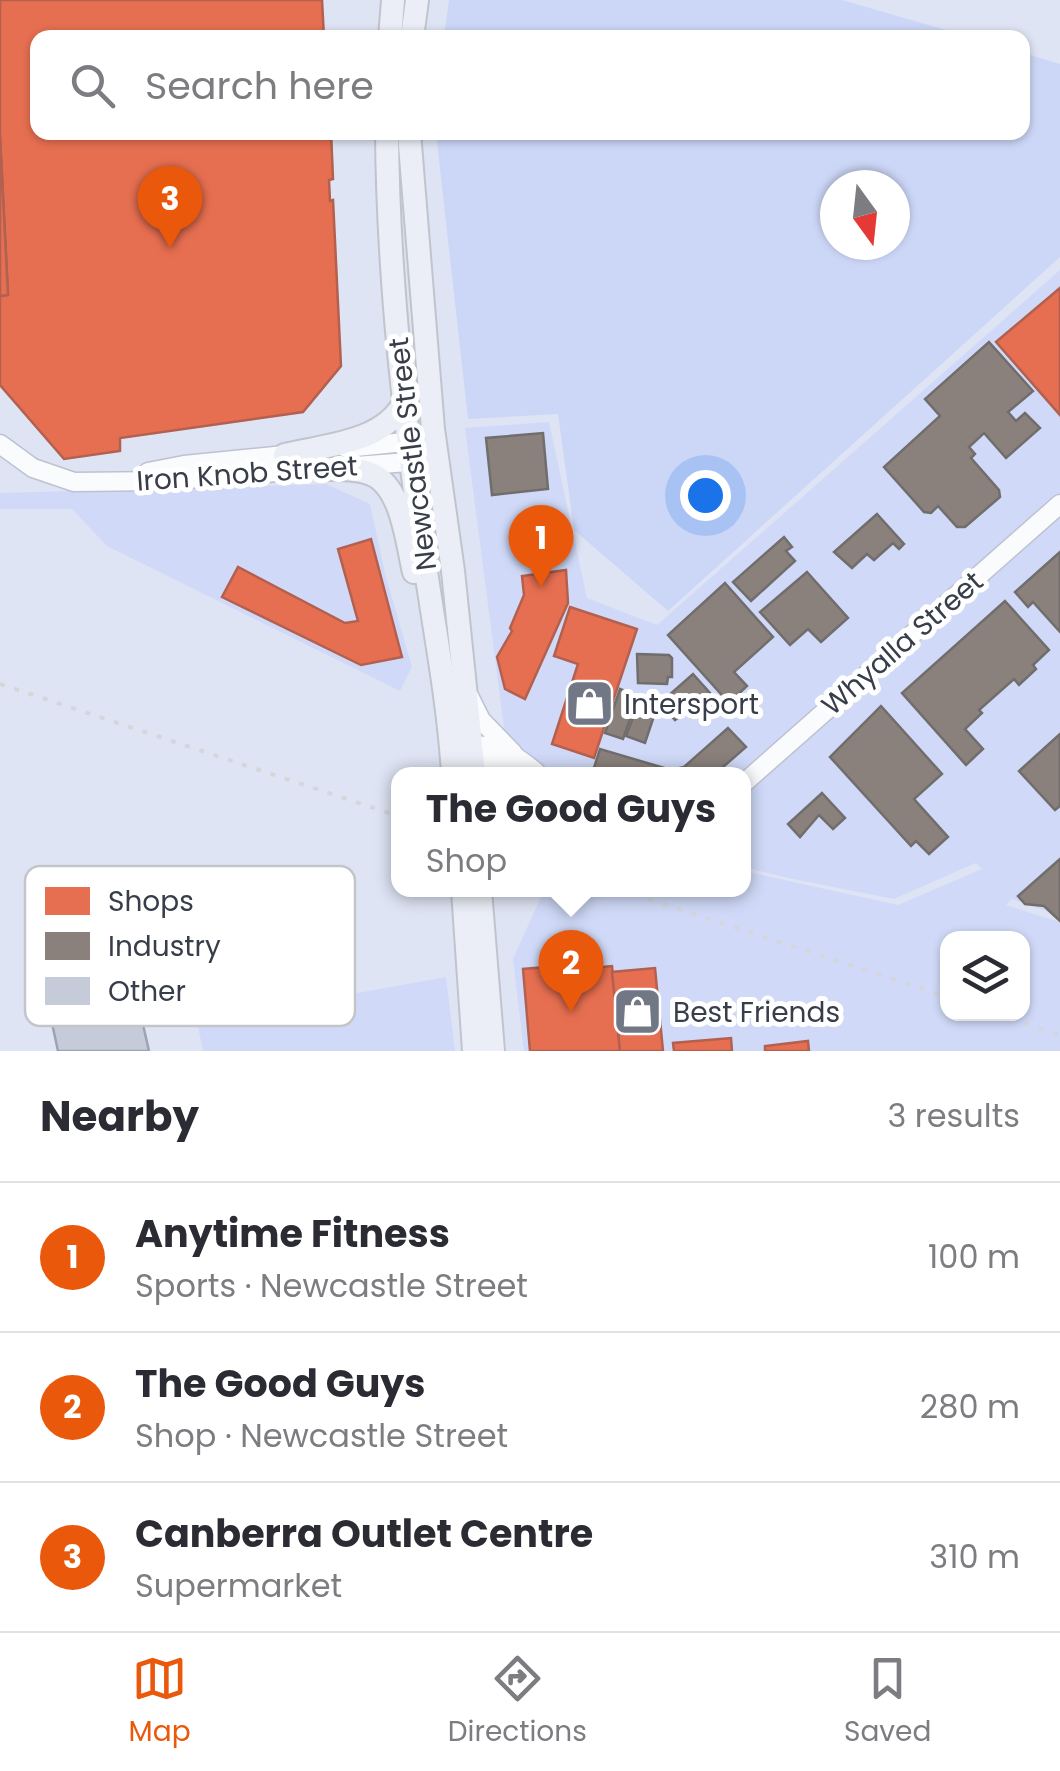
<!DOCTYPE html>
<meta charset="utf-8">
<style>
:root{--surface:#fff;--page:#f2f2f3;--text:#2b2b33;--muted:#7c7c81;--line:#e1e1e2;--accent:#ea580c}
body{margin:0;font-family:Poppins,sans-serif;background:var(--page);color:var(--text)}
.controls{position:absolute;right:30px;bottom:30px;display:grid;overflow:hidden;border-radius:20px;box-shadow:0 2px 8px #0004}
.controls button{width:90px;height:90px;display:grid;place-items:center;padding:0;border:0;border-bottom:2px solid var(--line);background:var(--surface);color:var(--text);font:50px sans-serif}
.compass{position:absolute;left:820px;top:170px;width:90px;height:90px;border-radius:50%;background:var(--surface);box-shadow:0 2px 8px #0004;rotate:165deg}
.you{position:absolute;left:705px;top:495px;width:35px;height:35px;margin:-25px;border:8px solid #fff;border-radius:50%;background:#1a73e8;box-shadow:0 0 0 15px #1a73e833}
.badge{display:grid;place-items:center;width:65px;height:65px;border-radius:50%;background:var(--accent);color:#fff;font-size:32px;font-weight:700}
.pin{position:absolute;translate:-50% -82px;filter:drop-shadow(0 2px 5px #0008)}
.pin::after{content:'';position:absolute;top:52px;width:35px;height:30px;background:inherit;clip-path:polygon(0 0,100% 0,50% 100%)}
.popup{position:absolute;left:391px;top:767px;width:360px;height:130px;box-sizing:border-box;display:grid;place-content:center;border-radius:20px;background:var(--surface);filter:drop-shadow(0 2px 8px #0005);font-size:32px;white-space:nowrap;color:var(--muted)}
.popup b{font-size:38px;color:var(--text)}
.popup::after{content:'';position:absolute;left:50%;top:100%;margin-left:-20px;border:20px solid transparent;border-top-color:var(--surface)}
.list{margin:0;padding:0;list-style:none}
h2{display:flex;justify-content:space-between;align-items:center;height:130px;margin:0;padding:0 40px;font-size:42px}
h2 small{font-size:32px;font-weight:400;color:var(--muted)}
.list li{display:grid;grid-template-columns:65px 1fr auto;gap:30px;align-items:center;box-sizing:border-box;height:150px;padding:0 40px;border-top:2px solid var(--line)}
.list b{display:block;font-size:38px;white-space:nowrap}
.list p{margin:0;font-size:32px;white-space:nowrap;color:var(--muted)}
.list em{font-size:32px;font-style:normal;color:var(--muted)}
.icon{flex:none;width:55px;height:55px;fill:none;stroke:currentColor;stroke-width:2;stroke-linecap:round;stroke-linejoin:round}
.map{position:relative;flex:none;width:1060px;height:1051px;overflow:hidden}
.search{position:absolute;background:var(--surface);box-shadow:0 2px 8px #0004;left:30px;right:30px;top:30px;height:110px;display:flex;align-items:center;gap:25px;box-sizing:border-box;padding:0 35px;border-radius:20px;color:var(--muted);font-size:38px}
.sheet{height:580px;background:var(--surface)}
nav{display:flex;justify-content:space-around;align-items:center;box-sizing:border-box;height:140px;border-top:2px solid var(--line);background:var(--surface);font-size:28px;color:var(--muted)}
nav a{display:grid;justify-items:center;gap:5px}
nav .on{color:var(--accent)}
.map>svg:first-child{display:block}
.built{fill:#d0daf8;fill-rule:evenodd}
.green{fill:#ccd7f7;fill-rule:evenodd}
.shops{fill:#e76f51;stroke:#b2604f;stroke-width:2.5}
.industry{fill:#8a817c;stroke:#716d6d;stroke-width:2.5}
.building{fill:#c6cbd9;stroke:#9ea3b0;stroke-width:2.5}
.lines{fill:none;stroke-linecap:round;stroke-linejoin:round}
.minor-casing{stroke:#bec2d0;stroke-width:21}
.major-casing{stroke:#c0c4cc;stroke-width:26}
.minor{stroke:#fafbfd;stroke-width:18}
.major{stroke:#ebeef7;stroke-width:22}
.rail{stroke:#d5d6da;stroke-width:4;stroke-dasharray:5 10;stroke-linecap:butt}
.labels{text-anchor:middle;stroke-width:10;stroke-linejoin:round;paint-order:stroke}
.street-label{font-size:28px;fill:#383d4a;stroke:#fff}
.poi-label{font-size:28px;fill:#383d4a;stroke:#fff;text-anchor:start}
.key{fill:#fff;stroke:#c3c5c9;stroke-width:2.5}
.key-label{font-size:28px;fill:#383d4a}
</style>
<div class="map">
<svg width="1060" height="1051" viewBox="0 0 1060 1051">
<rect width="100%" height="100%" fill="#dee4f4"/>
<g class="built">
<path d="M1060,270V916L1012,899L1006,905L1060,922V1051H524L513,959L544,890H744V871L898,905L982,869L976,863L894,899L793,879L744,867V774H510L465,428L549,422L587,598L657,625ZM948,938H1022V1014H948Z"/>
<path d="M326,484L370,504L385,573L412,667L400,691L107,546L72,509H0V493Z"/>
<path d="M446,977L455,1051H203L197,1022Z"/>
</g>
<g class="green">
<path d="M449,0H842L970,37H444Z"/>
<path d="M1023,53L1060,64V257L668,611L574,530L558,414L468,419L436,133L1022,132ZM835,185H895V245H835Z"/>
</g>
<g class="shops">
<path d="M0,0H322L324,38H38V132H331L333,179L329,180L330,201L333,200L341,366L303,412L120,438V451L64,459L0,385V296L8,295L0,136Z"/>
<path d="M0,136L8,295L0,296Z"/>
<path d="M1060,288V415L996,342Z"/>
<path d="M371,539L402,657L361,665L222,597L238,567L345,623L358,621L338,549Z"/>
<path d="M566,570L568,603L525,699L505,689L497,657L512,631L510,628L524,595L522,576Z"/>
<path d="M570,607L637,629L594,758L552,744L578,664L554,656Z"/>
<path d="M569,965L570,970L612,966L620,1051H530L523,969Z"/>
<path d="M655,968L663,1051H620L612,972Z"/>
<path d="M731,1038L732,1051H674L673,1043Z"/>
<path d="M808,1041L809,1051H765V1046Z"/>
</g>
<g class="industry">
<path d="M989,342L1033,391L1008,412L1016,421L1025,413L1040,428L1006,458L984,433L969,447L975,454L971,458L999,490L1000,497L965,527H957L938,506L931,513L924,512L884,467L940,416L925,399Z"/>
<path d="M543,433L548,489L492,495L486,438Z"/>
<path d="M877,514L904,544L899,549L893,543L874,560L867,554L852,568L834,552Z"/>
<path d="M784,537L792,547L786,551L795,561L751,601L733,582Z"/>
<path d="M1060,552V632L1033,602L1028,607L1015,592Z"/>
<path d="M807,572L848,618L821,642L808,629L790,645L760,612Z"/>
<path d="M725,583L773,637L734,672L747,686L729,703L668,635Z"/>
<path d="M1005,601L1049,650L1033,665L1036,669L1019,685L1014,679L979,710L982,713L965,729L983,749L966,765L902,693Z"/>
<path d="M637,654L669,655L672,658V677H668L667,684L638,683Z"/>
<path d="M693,674L718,702L707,712L702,707L691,717L687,711L675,720L660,703Z"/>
<path d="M620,689L638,696L623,739L605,733Z"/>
<path d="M881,706L942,774L914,799L948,837L929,854L916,841L911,846L830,757Z"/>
<path d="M637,707L655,713L645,743L626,736Z"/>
<path d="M728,728L746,747L715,774H592L600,749L671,770L684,767Z"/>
<path d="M1060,734V806L1055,810L1019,771Z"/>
<path d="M822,793L845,818L833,829L819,815L800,837L788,824Z"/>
<path d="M1060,859V921L1044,906L1025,904L1018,896Z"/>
</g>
<path class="building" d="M133,981L149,1051H58L47,1000Z"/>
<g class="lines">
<defs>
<g id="minor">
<path d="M0,444L33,468L74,482L161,481L421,461"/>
<path d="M346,448L434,439"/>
<path d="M148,472L184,465L295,454"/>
<path d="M469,696L481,720L513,753"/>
<path d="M471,746C499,743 515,755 536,772"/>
<path d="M472,757L496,759L521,767"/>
<path d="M492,774H512"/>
<path d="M744,783L1060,504"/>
</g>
<g id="major">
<path d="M390,38L393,0"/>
<path d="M412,38L417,0"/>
<path d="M387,132C388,280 405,426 426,571C436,639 449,706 453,774"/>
<path d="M409,132L433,429L453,571L474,774"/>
<path d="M285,455C326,445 382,443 404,403"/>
<path d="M324,469C339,469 357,468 371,474C402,486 407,543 414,572"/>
<path d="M463,890L474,1051"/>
<path d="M480,890L493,1051"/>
</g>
</defs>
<use href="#minor" class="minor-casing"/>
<use href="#major" class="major-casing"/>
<use href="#minor" class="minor"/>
<use href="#major" class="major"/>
<g class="rail">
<path d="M0,684L398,816"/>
<path d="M620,890L948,997"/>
<path d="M996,1014L1060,1035"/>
</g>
</g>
<defs>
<symbol id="shop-square" viewBox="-11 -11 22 22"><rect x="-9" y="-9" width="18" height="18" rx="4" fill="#727786" stroke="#fff"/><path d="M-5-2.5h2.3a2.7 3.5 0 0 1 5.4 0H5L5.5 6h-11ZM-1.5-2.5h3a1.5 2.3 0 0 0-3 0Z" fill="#fff"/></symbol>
</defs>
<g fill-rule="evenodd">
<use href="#shop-square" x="562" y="676" width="55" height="55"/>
<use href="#shop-square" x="610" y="984" width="55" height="55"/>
</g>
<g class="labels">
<g class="street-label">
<text transform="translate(412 454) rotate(-97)" y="10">Newcastle Street</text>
<text transform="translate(247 473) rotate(-4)" y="10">Iron Knob Street</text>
<text transform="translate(902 643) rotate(-41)" y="10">Whyalla Street</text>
</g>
<g class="poi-label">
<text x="624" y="714">Intersport</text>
<text x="673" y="1022">Best Friends</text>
</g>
</g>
<rect x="25" y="866" width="330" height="160" rx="15" class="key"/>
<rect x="45" y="887" width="45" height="28" fill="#e76f51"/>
<rect x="45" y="932" width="45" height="28" fill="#8a817c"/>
<rect x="45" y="977" width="45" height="28" fill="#c6cbd9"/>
<g class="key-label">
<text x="108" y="911">Shops</text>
<text x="108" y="956">Industry</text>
<text x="108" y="1001">Other</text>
</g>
</svg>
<div class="controls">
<button><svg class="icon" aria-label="layers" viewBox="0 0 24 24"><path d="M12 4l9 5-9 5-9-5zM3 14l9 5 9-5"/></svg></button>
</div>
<svg class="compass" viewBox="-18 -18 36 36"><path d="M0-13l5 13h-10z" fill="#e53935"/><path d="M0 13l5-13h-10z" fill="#7c7c81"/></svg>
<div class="you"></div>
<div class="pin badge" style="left:541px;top:587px">1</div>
<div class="pin badge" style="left:571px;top:1012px">2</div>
<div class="popup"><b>The Good Guys</b>Shop</div>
<div class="pin badge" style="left:170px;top:248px">3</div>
<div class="search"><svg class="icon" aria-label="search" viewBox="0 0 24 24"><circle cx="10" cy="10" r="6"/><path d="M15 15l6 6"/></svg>Search here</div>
</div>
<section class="sheet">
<h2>Nearby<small>3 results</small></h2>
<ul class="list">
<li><span class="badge">1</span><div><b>Anytime Fitness</b><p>Sports · Newcastle Street</p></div><em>100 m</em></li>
<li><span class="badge">2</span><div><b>The Good Guys</b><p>Shop · Newcastle Street</p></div><em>280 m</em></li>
<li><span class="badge">3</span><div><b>Canberra Outlet Centre</b><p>Supermarket</p></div><em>310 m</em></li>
</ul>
</section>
<nav>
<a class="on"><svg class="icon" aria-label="map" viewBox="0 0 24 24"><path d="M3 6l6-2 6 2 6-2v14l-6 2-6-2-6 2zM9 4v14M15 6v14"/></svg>Map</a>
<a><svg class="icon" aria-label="directions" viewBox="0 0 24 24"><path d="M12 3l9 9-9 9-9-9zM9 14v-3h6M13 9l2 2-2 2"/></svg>Directions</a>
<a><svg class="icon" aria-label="saved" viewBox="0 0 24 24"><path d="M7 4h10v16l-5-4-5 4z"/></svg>Saved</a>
</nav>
